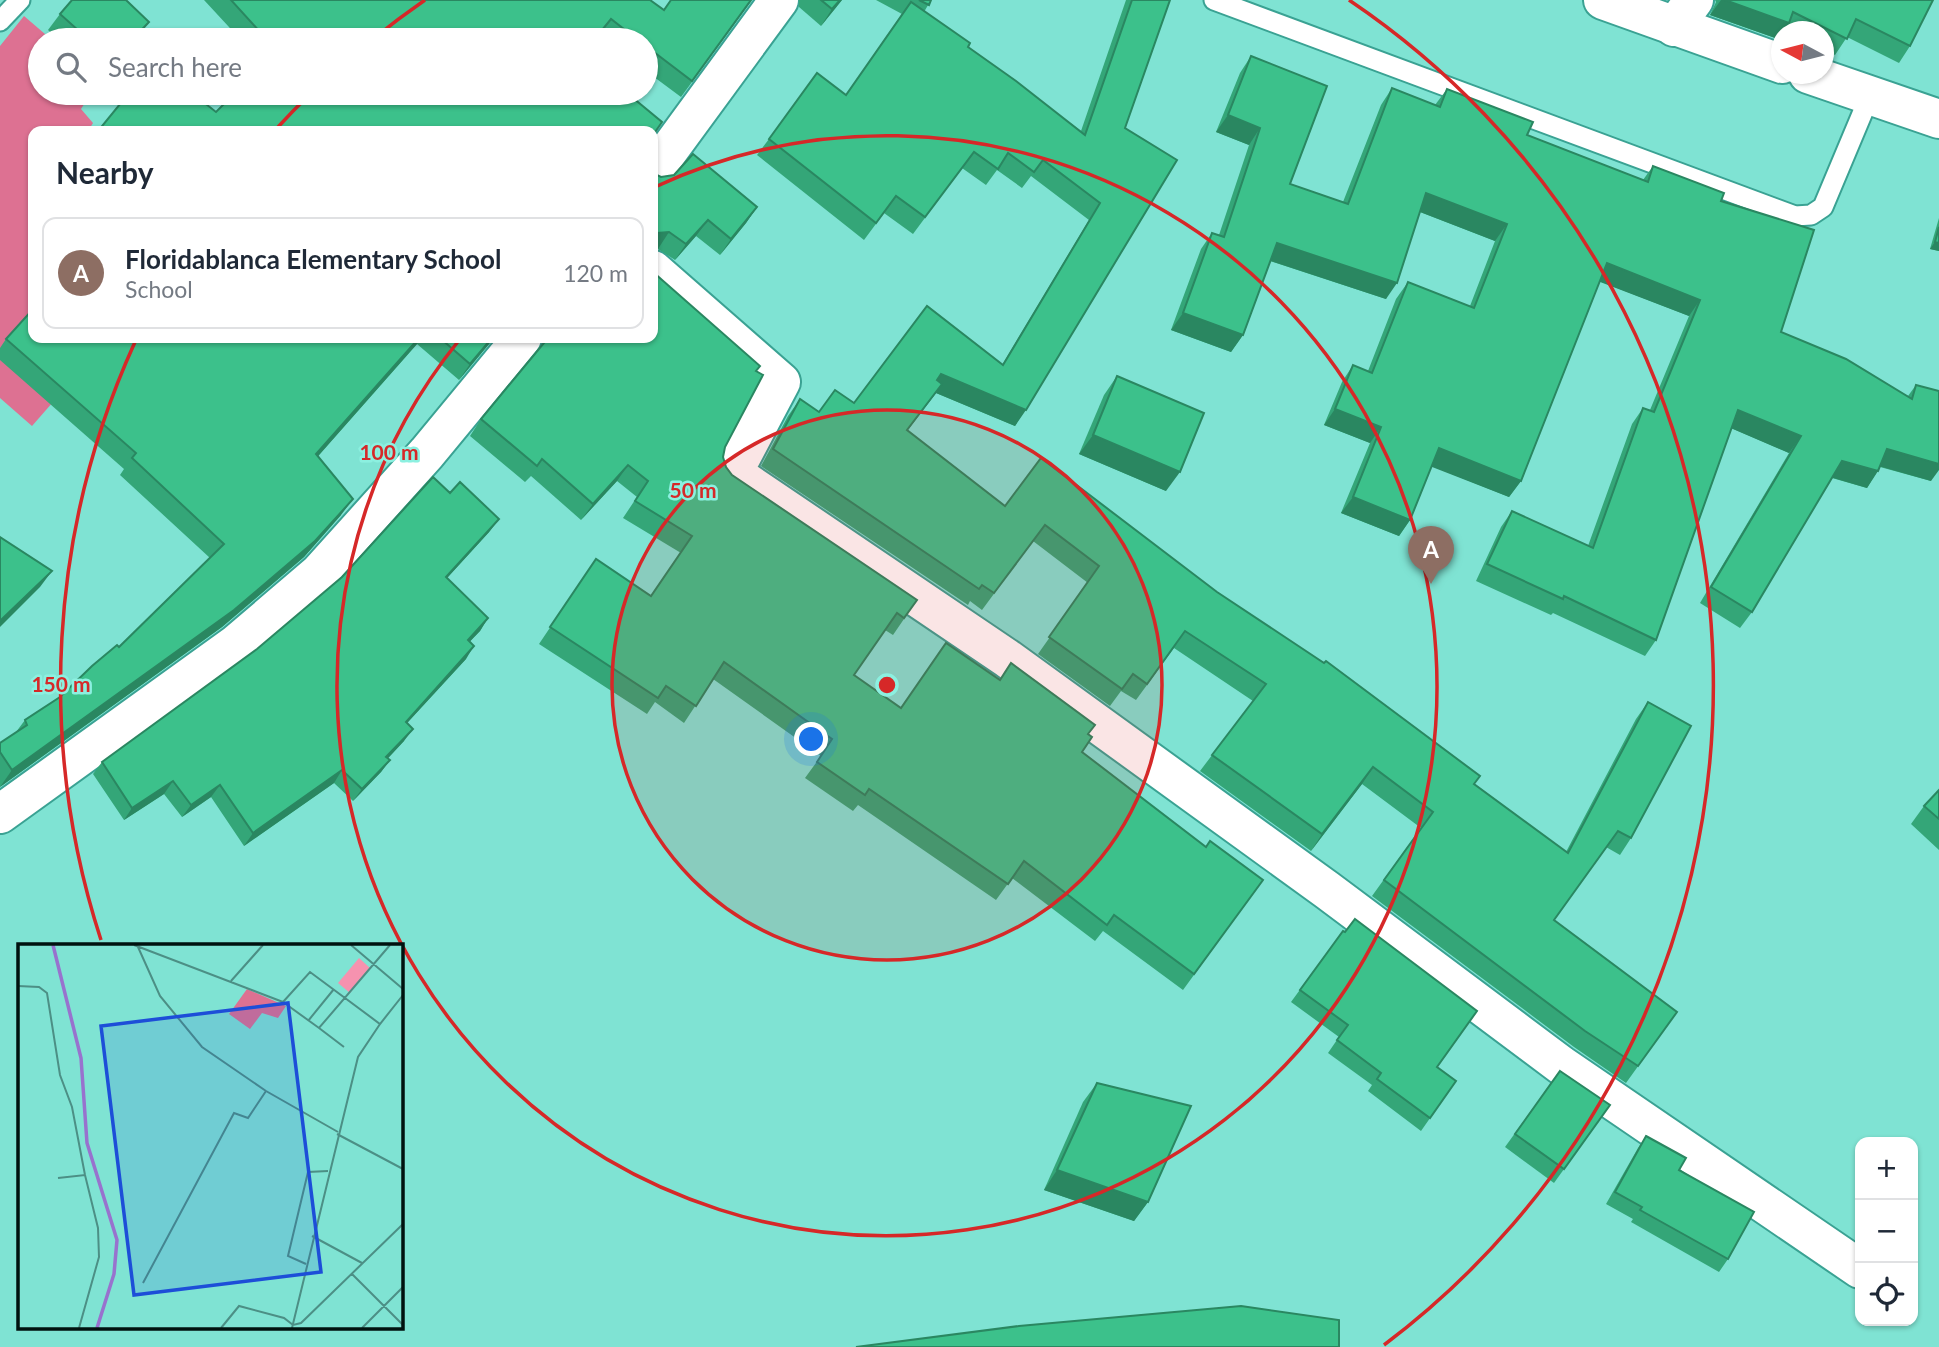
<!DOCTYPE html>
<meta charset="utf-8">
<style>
:root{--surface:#fff;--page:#f6f6f7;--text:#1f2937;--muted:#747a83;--line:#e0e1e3;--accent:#ac1d59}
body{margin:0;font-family:Lato,sans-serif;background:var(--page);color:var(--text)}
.controls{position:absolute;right:21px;bottom:21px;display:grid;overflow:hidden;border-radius:14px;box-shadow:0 2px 5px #0004}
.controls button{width:63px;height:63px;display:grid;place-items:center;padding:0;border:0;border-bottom:2px solid var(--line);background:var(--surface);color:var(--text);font:35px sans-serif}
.compass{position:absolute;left:1771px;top:21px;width:63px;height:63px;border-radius:50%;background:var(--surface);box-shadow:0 2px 5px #0004;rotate:277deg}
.you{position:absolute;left:812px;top:740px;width:24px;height:24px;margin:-18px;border:5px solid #fff;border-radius:50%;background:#1a73e8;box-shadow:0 0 0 10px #1a73e833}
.badge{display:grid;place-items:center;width:46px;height:46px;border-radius:50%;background:var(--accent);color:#fff;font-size:23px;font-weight:700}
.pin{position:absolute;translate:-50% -58px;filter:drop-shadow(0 2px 4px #0008)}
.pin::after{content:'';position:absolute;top:37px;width:24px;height:21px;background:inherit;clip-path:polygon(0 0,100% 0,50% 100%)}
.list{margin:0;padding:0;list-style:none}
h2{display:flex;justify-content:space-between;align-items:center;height:91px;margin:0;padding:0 28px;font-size:30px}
h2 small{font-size:23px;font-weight:400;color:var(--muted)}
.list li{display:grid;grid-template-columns:46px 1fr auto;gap:21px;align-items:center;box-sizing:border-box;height:112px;margin:0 14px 14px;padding:0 14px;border:2px solid var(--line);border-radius:14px}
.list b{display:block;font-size:26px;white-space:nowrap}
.list p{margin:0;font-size:23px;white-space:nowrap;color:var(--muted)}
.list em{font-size:23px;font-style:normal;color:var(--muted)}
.icon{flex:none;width:38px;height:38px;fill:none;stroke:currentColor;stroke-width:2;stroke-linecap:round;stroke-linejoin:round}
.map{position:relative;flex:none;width:1939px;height:1347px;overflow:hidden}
.search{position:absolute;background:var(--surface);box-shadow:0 2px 5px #0004;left:28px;top:28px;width:630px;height:77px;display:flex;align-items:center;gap:18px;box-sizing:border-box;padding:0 24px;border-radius:38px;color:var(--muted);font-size:26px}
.panel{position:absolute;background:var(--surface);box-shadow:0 2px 5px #0004;left:28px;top:126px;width:630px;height:217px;border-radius:14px}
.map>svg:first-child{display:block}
.forest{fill:#dd7192}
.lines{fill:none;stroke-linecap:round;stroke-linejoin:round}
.service-casing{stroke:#3aa293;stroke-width:23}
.minor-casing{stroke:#3aa293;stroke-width:42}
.tertiary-casing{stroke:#3aa293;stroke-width:42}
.service{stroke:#fff;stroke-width:19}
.minor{stroke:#fff;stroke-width:38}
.tertiary{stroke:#fff;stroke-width:38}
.wall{fill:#34a678}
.shaded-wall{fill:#2a8761}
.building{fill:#3cc18b;stroke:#2a8761;stroke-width:2}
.ring{fill:none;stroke:#d62828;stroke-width:3.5}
.inset-river{fill:none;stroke:#9872ce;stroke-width:3.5}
.inset-road{fill:none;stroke:#4c8f85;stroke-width:2}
.view{fill:#1d4ed8;fill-opacity:0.15;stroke:#1d4ed8;stroke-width:3.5}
.inset-edge{fill:none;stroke:#00120f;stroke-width:3.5}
.centre{fill:#d62828;stroke:#8cf0e0;stroke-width:3.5}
.ring-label{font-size:21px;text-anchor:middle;font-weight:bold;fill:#d62828;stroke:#8cf0e0;stroke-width:5;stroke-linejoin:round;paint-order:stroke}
</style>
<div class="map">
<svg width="1939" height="1347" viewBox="0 0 1939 1347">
<rect width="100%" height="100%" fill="#7fe3d3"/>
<path class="forest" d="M24,16L52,40H40V93H91L81,109L93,123L88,131H33V338H109L32,426L0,398V46Z"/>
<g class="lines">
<defs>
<g id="service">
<path d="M1214,0L1795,216L1811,215L1823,207L1870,95"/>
<path d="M0,21L20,0"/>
</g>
<g id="minor">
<path d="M1674,27L1694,0"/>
<path d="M653,172L779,0"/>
<path d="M653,270L781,382L733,473L1008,659L1327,890L1561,1065L1860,1269"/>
<path d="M0,814L236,644L319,573L427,453L522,338"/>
</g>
<g id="tertiary">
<path d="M1603,0L1782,64"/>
<path d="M1808,74L1939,119"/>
</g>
</defs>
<use href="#service" class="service-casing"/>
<use href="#minor" class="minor-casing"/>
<use href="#tertiary" class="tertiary-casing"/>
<use href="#service" class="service"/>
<use href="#minor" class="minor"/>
<use href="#tertiary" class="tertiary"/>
</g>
<g class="wall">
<path d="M204,0H650L664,10L752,0L681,97L646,71V40H605L599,36L595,40H241Z"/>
<path d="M799,0H842L821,26L799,7Z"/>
<path d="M876,0H931L924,12L968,47L1081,131L1126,0H1170L1125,128L1177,160L1015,426L936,393L907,430L1005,506L1217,592L1566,852L1636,719L1648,702L1631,838L1620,855L1606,847L1554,920L1677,1012L1626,1083L1574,1047L1372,896L1421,828L1362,784L1311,851L1200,771L1253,701L1174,648L1136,700L1121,691L1110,706L1038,654L1088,583L1033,541L982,610L970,601L968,605L761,466L788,416L800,399L819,412L1002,365L1089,220L1031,176L1022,188L997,170L986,185L962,168L913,234L884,213L864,240L757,155L769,139L846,95L902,14Z"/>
<path d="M1715,0H1933L1910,46L1899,63L1847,37L1835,55L1824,49V32H1789L1785,30L1783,32H1782V34L1778,39L1710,15L1716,2Z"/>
<path d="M60,14L136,40H59L48,30Z"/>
<path d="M1251,56L1290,184L1343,202L1381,105L1392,88L1435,105L1447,89L1527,135L1643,180L1653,166L1721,201L1781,332L1908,396L1916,385L1931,481L1880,467L1867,488L1832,478L1752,612L1740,628L1700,603L1789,453L1731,428L1656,640L1645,656L1553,613L1551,615L1476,581L1501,527L1512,511L1588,546L1632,424L1643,408L1650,410L1689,316L1599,281L1521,481L1509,497L1432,466L1410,520L1399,536L1341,513L1370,443L1324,425L1342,382L1353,365L1368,371L1396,299L1408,282L1470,306L1495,241L1420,212L1386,299L1270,261L1243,335L1231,352L1171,330L1201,249L1212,233L1219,235L1249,145L1216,132L1240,73Z"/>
<path d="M116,93H192L216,112L627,93L98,131L124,99Z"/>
<path d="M653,173L661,177L757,207L746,223L720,255L696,236L675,260L658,249H653Z"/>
<path d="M1939,218V251L1930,249Z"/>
<path d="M33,338H494L459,380L417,344L318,456L341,515L304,557L222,627L0,787V743L16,732L25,720L60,697L119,647L210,558L120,475L124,469L0,360V348L6,339Z"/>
<path d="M543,338H653L757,371L725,447L723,457L726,467L732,475L917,600L893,635L885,630L854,675L901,708L1000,680L1088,734L1082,752L1206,847L1263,880L1183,990L1103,931L1095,941L1012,878L996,900L858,805L853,811L805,778L821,756L713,679L684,723L655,702L647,714L539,644L596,559L651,596L681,553L623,518L637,497L617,481L581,520L531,476L525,482L470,436L481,419L541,346L544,341Z"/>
<path d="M1117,376L1166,491L1079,454L1104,395Z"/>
<path d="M490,531L447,578L488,618L480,631L469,642L466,659L407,723L404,741L388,758L390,760L381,772L353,801L334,783L244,846L211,797L182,817L164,794L124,820L93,774L102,762Z"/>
<path d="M1939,790V850L1911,824L1924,806Z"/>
<path d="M1343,931L1437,1067L1456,1081L1421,1131L1368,1091L1372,1085L1328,1053L1339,1037L1291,1002Z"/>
<path d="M1560,1071L1610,1105L1554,1183L1505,1147Z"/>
<path d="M1097,1083L1148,1202L1134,1221L1044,1190L1083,1102Z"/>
<path d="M1646,1136L1679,1170L1728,1259L1719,1272L1631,1222L1633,1219L1606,1204L1638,1148Z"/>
</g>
<g class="shaded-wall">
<path d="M840,0H842L821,26L832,9Z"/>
<path d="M1721,0H1725L1789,23L1783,32H1782V34L1778,39L1710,15Z"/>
<path d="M149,22L136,40H132Z"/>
<path d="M1228,115L1260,128L1249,145L1216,132Z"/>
<path d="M1426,193L1507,224L1495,241L1415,210Z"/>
<path d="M757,207L746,223L720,255L731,239Z"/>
<path d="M708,220L696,236L675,260L686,244Z"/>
<path d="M669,232L658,249H653V236L657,233Z"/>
<path d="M1935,242L1939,243V251L1930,249Z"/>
<path d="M1277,243L1397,283L1386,299L1265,259Z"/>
<path d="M1607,263L1700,300L1689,316L1595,280Z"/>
<path d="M1183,313L1243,335L1231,352L1171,330Z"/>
<path d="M419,338H421L417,344L305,471L316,454Z"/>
<path d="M492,338H494L459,380L470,364Z"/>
<path d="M941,374L1026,410L1015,426L936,393L895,447L930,390Z"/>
<path d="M1335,409L1381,427L1370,443L1324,425Z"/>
<path d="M1738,410L1801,436L1789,453L1726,426Z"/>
<path d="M1093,435L1180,472L1166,491L1079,454Z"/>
<path d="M1439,448L1521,481L1509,497L1427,465Z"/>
<path d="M1887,449L1939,464V470L1931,481L1875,465Z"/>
<path d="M1842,461L1878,471L1867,488L1830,477Z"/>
<path d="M628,465L617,481L581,520L593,504Z"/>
<path d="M1353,497L1410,520L1399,536L1341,513Z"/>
<path d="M353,499L341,515L304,557L222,627L0,787L12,770Z"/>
<path d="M499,519L490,531L437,589L446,577Z"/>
<path d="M52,571L40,587L0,627V621Z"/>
<path d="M488,618L480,631L459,653L468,640Z"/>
<path d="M474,646L466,659L397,734L406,722Z"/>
<path d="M413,729L404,741L378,769L386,757Z"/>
<path d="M390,760L381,772L353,801L362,789Z"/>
<path d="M1373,767L1362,784L1311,851L1322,834Z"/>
<path d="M342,770L334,783L244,846L253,833Z"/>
<path d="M173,781L164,794L124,820L132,808Z"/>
<path d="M220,785L211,797L182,817L191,805Z"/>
<path d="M1057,1170L1148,1202L1134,1221L1044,1190Z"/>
</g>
<g class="building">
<path d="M72,0H126L149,22L132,40H89L60,14Z"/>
<path d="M231,0H650L664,10L671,0H751L692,81L646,46V40H638L611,19L594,40H263L258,36L261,33Z"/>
<path d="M821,0H840L832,9Z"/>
<path d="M919,0H931L929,5Z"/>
<path d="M1132,0H1170L1125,128L1177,160L1026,410L941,374L937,380L942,384L907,430L1005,506L1041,458L1217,592L1324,663L1326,661L1480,776L1474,784L1568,853L1648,702L1691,726L1631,838L1618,831L1554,920L1677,1012L1638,1066L1585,1031L1384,880L1433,812L1373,767L1322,834L1212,755L1266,684L1185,631L1147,684L1133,674L1122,689L1049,637L1099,566L1045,525L994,593L982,585L979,589L773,449L800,399L819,412L835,390L854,403L927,306L1003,365L1100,203L1043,160L1034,172L1008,153L998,169L974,152L925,217L896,196L876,223L769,139L817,73L846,95L911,2L970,43L968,47L1016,81L1085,135Z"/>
<path d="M1725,0H1933L1910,46L1856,19L1847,39L1793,12L1789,23Z"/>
<path d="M1251,56L1327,86L1290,184L1348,204L1392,88L1440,107L1447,89L1533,122L1527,135L1648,182L1653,166L1724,193L1721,201L1814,230L1781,332L1846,359L1912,399L1916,385L1939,391V464L1887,449L1878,471L1842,461L1752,612L1711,587L1801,436L1738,410L1656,640L1564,596L1563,599L1487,564L1512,511L1593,548L1643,408L1654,412L1700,300L1607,263L1521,481L1439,448L1410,520L1353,497L1381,427L1335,409L1353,365L1372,373L1408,282L1474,308L1507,224L1426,193L1397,283L1277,243L1243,335L1183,313L1212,233L1224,237L1260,128L1228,115Z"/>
<path d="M129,93H192L216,112L235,93H627L662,122L653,135V131H98Z"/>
<path d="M693,154L757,207L731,239L708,220L686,244L669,232L657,233L653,236V173L661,177L674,175Z"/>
<path d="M1939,227V243L1935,242Z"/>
<path d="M653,272L760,366L756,371L763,375L725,447L723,457L726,467L732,475L917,600L904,618L897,613L854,675L901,708L946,643L1000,680L1011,663L1095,725L1088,734L1092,737L1082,752L1206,847L1210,841L1263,880L1194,974L1114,915L1107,925L1024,861L1008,884L869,789L865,795L817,762L832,739L724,662L696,706L666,686L658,698L550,627L596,559L651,596L692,536L635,501L648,481L628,465L593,504L542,459L537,466L481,419L548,338H653Z"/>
<path d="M33,309V338H419L316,454L353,499L315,541L234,610L12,770L0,752V743L27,725L25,720L60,697L92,666L117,645L119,647L224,544L132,458L136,453L6,339Z"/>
<path d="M440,338H492L470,364Z"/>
<path d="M1117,376L1204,413L1180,472L1093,435Z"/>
<path d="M433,477L450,493L460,482L499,519L446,577L488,618L468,640L474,646L406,722L413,729L386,757L390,760L362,789L342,770L253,833L220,785L191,805L173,781L132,808L102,762L257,649L342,577Z"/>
<path d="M0,537L52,571L0,621Z"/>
<path d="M1939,790V819L1924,806Z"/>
<path d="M1355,919L1477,1011L1437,1067L1456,1081L1430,1118L1377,1079L1381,1073L1337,1040L1348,1025L1300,990L1343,931L1345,932Z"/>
<path d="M1560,1071L1610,1105L1564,1169L1515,1134Z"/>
<path d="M1097,1083L1191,1106L1148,1202L1057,1170Z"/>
<path d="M1646,1136L1686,1158L1679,1170L1754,1212L1728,1259L1640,1210L1642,1207L1615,1192Z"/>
<path d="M1241,1306L1339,1320V1347H856L1019,1326Z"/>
</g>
<circle cx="887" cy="685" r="275" fill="#d62828" fill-opacity=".12"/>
<g class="ring">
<circle cx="887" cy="685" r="275"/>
<path d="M655 187A550 550 0 1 1 460 339"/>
<path d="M101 940A826 826 0 0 1 135 342M278 127A826 826 0 0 1 308 96M373 39A826 826 0 0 1 425 0M1349 0A826 826 0 0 1 1384 1345"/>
</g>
<g transform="translate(18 944)">
<rect width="385" height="385" fill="#7fe3d3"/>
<path d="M341,14L352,24L332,49L320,39Z" fill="#f692af"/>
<path d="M229,45L268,62L260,74L244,69L232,85L211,70Z" fill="#dd7192"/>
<path class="inset-river" d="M35,1L63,114L69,199L99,296L96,330L79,384"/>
<path class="inset-road" d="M116,1L265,58L292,28L362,80L385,51M333,1L385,45M120,3L142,52L184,103L248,147L320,188M213,37L245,1M0,42L21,43L29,49L42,131L54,163L67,231M265,58L301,84L372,1M290,77L316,45M301,84L326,103M319,190L385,225M40,234L67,231L80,284L81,313L61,384M294,292L344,319M288,320L270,312L290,228L310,227M334,330L385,381M125,339L216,169L230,174L248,147M203,384L221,362L266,374L275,381L283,379L385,280M274,384L340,113L362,80M344,384L385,343"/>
<path class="view" d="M270,59L303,328L116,351L83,82Z"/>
<rect width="385" height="385" class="inset-edge"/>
</g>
<circle cx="887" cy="685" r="10" class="centre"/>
<g class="ring-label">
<text x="389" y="460">100 m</text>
<text x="693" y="498">50 m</text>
<text x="61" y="692">150 m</text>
</g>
</svg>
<div class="controls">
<button>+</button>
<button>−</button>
<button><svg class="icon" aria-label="locate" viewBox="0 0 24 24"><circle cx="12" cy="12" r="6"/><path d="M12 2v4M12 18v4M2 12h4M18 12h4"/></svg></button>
</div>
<svg class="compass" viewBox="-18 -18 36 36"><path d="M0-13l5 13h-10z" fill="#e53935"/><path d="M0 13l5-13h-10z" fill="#747a83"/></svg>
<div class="you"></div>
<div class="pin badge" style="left:1431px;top:584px;background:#8d6e63">A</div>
<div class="search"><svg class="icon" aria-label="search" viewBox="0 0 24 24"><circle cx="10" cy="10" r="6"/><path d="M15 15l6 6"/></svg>Search here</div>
<section class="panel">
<h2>Nearby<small></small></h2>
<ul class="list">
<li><span class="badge" style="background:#8d6e63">A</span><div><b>Floridablanca Elementary School</b><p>School</p></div><em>120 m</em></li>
</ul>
</section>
</div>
